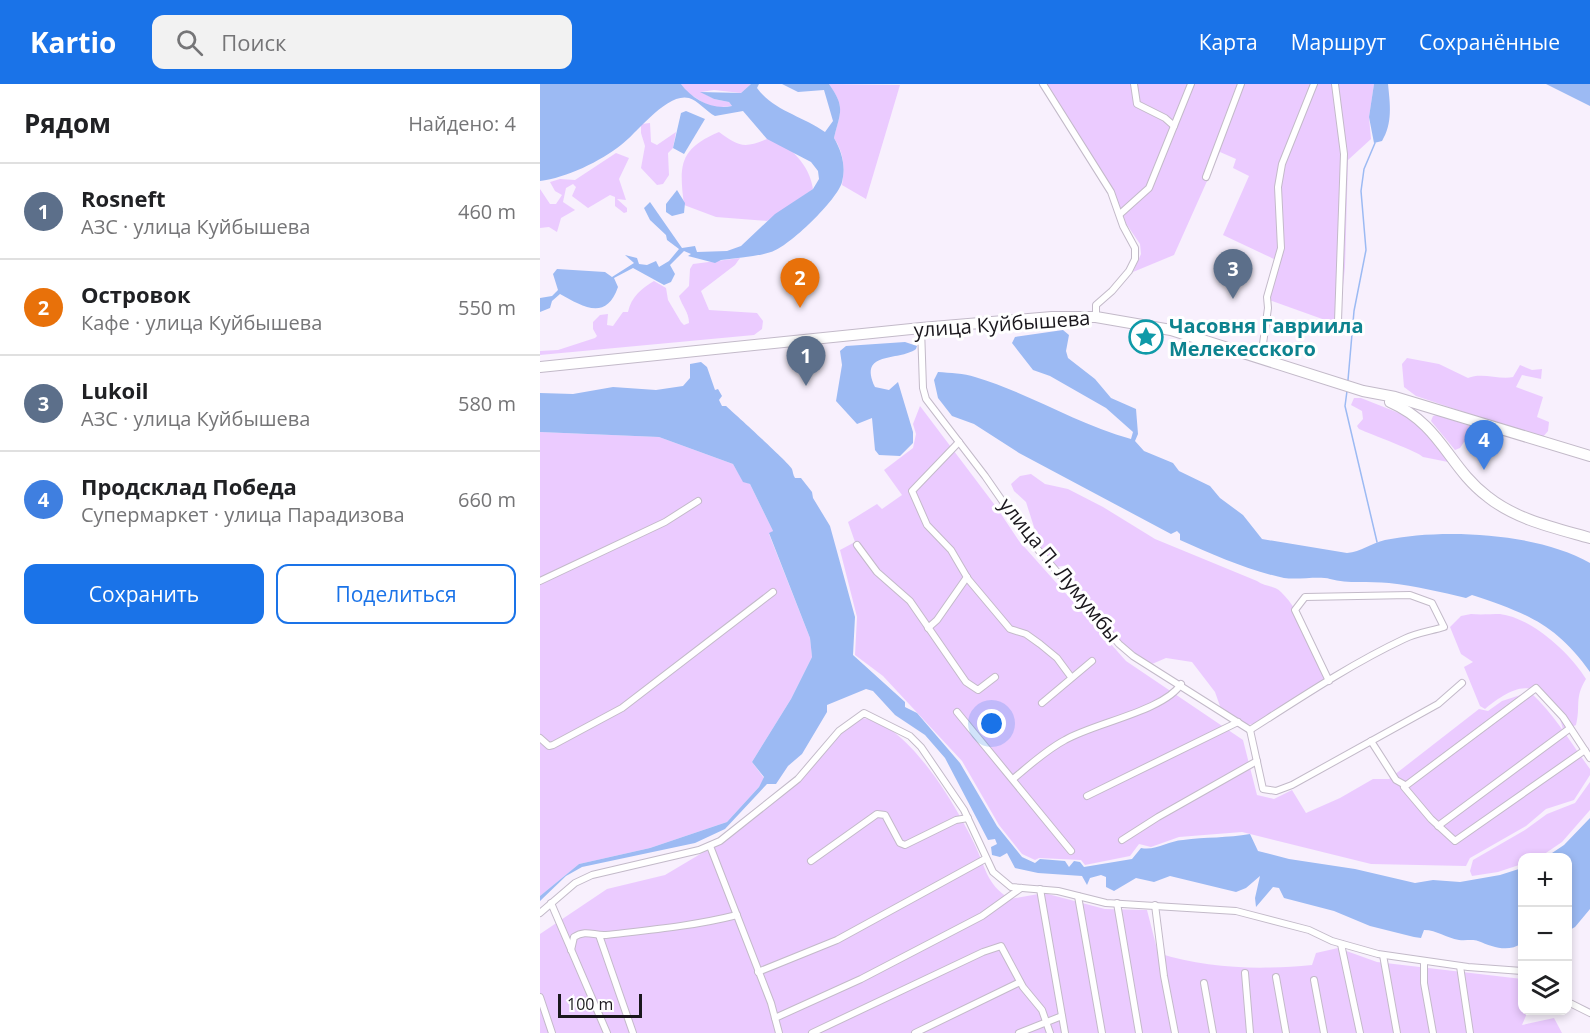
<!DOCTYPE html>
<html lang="ru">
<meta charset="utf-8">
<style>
:root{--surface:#fff;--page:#f2f2f2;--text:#202124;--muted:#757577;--line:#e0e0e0;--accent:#1a73e8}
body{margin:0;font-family:"Open Sans",sans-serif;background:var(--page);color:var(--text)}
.controls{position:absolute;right:18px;bottom:18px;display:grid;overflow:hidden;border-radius:12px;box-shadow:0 3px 9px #0003}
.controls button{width:54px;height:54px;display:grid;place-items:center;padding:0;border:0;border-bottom:2px solid var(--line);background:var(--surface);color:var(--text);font:30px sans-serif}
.scale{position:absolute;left:18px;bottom:15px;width:84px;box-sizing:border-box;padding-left:6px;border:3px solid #1a171d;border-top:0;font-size:16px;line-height:21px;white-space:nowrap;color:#1a171d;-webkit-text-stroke:4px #fff;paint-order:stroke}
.you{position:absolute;left:452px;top:640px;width:21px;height:21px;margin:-15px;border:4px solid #fff;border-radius:50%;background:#1a73e8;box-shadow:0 0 0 9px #1a73e833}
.badge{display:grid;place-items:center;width:39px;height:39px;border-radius:50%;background:var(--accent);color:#fff;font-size:20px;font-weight:700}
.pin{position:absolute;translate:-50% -50px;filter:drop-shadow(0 2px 3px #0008)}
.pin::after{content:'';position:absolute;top:32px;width:21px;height:18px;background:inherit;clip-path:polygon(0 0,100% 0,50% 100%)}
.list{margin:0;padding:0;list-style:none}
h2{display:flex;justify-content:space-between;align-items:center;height:78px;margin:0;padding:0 24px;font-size:26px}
h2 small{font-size:20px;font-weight:400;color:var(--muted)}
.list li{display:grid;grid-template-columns:39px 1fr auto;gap:18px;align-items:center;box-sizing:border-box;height:96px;padding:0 24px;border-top:2px solid var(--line)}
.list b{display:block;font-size:22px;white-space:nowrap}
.list p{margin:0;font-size:20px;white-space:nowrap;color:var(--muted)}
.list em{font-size:20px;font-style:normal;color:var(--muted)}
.actions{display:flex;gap:12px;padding:18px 24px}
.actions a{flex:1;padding:14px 0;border:2px solid var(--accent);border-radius:12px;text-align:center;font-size:21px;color:var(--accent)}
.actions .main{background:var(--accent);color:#fff}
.icon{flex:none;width:33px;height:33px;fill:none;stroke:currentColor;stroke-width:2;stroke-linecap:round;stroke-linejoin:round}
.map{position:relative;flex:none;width:1050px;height:949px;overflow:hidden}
header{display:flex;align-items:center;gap:36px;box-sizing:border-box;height:84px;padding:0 30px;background:var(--accent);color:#fff}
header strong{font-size:28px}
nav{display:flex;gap:33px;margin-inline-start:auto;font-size:21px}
.search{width:420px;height:54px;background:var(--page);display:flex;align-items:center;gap:15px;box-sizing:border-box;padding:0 21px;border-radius:12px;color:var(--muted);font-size:22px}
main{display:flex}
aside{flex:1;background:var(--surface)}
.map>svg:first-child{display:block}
.green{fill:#ebcbff}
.water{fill:#9cbaf3}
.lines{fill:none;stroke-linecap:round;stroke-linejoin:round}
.stream{stroke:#9cbaf3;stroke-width:1.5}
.minor-casing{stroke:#c3bac9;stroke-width:8}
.trunk-casing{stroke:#c3bac9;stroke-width:12}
.minor{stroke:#fff;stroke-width:6}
.trunk{stroke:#fff;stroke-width:10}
.labels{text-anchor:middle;stroke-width:6;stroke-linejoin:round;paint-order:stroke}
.street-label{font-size:20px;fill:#1a171d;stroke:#fff}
.culture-label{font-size:20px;font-weight:bold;fill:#0d838f;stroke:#fff;text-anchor:start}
</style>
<header>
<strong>Kartio</strong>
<div class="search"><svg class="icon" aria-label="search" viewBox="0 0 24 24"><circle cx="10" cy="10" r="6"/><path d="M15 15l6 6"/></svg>Поиск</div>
<nav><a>Карта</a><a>Маршрут</a><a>Сохранённые</a></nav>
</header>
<main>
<aside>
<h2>Рядом<small>Найдено: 4</small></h2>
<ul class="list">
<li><span class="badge" style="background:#5c6f8a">1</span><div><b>Rosneft</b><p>АЗС · улица Куйбышева</p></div><em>460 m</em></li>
<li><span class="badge" style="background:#e8710a">2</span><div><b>Островок</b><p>Кафе · улица Куйбышева</p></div><em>550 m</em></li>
<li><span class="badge" style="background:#5c6f8a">3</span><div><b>Lukoil</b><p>АЗС · улица Куйбышева</p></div><em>580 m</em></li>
<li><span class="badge" style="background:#3f7fe0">4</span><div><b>Продсклад Победа</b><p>Супермаркет · улица Парадизова</p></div><em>660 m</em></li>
</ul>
<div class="actions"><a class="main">Сохранить</a><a>Поделиться</a></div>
</aside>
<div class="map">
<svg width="1050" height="949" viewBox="0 0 1050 949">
<rect width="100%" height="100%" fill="#f8f0fd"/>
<g class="green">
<path d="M141,0H211L201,9L174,6L161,8L174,15L189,18L192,22L172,24L148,9Z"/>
<path d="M289,0L360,1L326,115L302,101C305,83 304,69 294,54C300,28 306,25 289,0Z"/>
<path d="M506,0H834L829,33L831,55L808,76L805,183L799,241L724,214L736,176L683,151L709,92L693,84L696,75L680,68L634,171L593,188L601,170L600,160L585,138L573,105Z"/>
<path d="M110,39L111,58L117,61L136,48L133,64L128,69L129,91L123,100L117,101L101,84L105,62L101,49V40Z"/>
<path d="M179,48C198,62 204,65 227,55C250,59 270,82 273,105L227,137L176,133L144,121C139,81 139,65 179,48Z"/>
<path d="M76,69L89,74L79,95L86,116L77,115L87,124V128L84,129L75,122V113L70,111L48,124L32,112L36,103L33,100L26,104L23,118L35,126L21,134L17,148L9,143L0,144V105L10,120H16L22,111L15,107L10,98L20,95L35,96Z"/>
<path d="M200,174L195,181L161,207L169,226L217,229L223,237L222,245L214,251L0,271V267L18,266L55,254L57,252L53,245V238L60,231L68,230L67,241L73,242L83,228H88C91,213 102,204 114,197L126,204L128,216L141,238L144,241L149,239C149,228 142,222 139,212L149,202L150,185L153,180Z"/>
<path d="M867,274L899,280L928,294C942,288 959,296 973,293L980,281L992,286L1002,285L1001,295L982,291L976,303L1003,313L997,333L1009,338L1008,347L1002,354L876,312L864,303L862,280Z"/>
<path d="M814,314H821L869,333L885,345L896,363L909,374L908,378L883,373C879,368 830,350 819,345L817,342L823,335L822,327L811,321Z"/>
<path d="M380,322L457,424L479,457L586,577L703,656L717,711L734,715L752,706L766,729L800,714L833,695H849L939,625L948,627L962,617L990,608C1015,631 1030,658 1050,685V691L1034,716L1006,725L986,742L930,774L926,782L831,780L702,748L639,753L611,763L599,760L590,772L545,781L541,776L499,774L495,776L482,770L459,741L422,677L343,592L315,571L317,533L300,466L315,458L308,438L337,420L342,425L362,411L344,386L373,364L376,350L373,340Z"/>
<path d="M897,331L957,351L959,355L924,358L920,364L915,366L891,337L893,332Z"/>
<path d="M0,348L119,353L193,380L203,397L210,400L233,447L229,450L270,554L272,573L251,615L212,678L224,694L219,703L187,738L110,764L39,780L0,812Z"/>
<path d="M491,390L505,400L528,405L563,423L615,455L717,497C725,503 734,501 741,508C763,529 774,567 786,595L714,640L706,641L681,625L675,608L652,578L626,574L612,580C574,561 551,524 524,492L529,481L516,483L501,465L486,418L474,407L471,400L480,392Z"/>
<path d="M931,530C941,531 951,530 960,530C992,534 1030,569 1046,595C1034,614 1041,622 1036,641L1023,647C1022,636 1016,627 1007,619C1003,615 998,609 993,606C978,599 956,616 945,625L940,622L924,583L933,578L921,570L910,543L921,532Z"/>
<path d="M321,634C366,636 416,721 434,759C446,783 445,799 470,815L504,809L565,825L607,826L618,869C668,885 720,886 772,881L776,869L798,864L837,878L982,895V926L988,927L982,941L1014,934L1022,949H0V850L67,805L125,791L194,750L249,705L306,642Z"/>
<path d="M1050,698V726L1022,758L1000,773L982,774V780L958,788L932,792L930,787L933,776L985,746L1007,730L1035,719Z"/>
</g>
<g class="water">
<path d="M0,0H141C153,16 172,26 192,22L189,18L174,15L160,8L201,9L211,0H219L217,4C234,27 263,32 285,48L293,37L284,6L258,8L242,0H289C306,24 300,28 294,54C302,68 306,82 302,98C298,115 249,163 231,168C215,173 197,174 181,176L175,179L148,172L151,170L144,167L130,181L135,190L131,198L124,201L93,184L74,194L78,203C66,238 42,222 20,210L12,217L10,224L0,228V214L12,212L18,206L13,190L17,185L65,188L72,193L94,179L85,171L97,174L99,180L107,181L116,177L119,183L129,177L139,165L127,156L126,151L110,136L104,124L110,118L142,164L155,162L157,168L187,167L201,162L235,130L273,105L279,95L278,87L271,78L227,55L203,27L175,32C167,28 157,16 149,14C127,8 96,50 81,61C61,77 26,94 0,97Z"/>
<path d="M834,0H848C850,20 853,39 842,57L834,59L829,33Z"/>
<path d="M1006,0H1050V22Z"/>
<path d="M146,27L165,35L144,70L133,64L141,29Z"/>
<path d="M137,106L145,119L144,129L132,132L126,128V120Z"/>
<path d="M523,246L529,251L526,267L528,274L555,295L571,314L596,325L598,350L595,357L604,367L633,379L639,387L670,402L680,414L703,431L722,455L807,469C821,468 831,459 845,456C904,444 998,449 1050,479V588C1016,540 986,529 932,511L926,514C901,508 876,502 849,499C829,497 808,500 790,495C779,492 758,496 744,494C707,486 674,471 640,456V450L637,447L631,450L479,369L434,340L412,332L398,314L394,296L398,288C410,289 424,289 435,293C489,309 537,340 591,355L593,348L566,324L510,292L493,286L472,259L475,253Z"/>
<path d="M365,258L377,262L376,265C358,278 318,266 335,303L349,306L358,298L373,348V359L360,372L339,371L335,366L332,334L317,340L296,317L302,281L300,267L306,262Z"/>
<path d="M161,278L167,283L175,306L178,305L182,312L179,316L182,322H186C194,329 251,381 252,385C253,388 253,391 255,394H261L272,408L273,414L290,442L315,533L313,571L365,618V623L377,629L420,679L457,742L482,773L495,779L500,775L525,777L529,783L534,777L540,778L544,783L592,775L601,764C616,767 628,757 643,756C665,753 688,754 710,750L718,767L749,775L815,785L875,799L893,796L920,798L960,791L982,784V859C968,869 953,863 938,857C933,855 925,857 919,856C906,854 897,846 884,846L881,854L874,853L830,842L794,827L744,814L739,804L733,803L716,823L715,814L720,792L706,804L696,808L630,792L614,798L596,794L574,807L566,803V793L561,791L550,794L547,801L542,792L498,789L475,784L467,769L460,773L452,771L451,763L457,760L455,755L448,756L405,674L385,651L355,631L333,607L326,605L287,621V628L262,670L248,682L236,700H227L185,745L155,759L42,783L26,792L0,817V812L39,780L110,764L187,738L219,703L224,693L212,678L251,615L272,573L270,554L229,449L233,447L210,400L203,398L193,380L119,353L0,348V309L33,310L73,303L116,306L143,302L150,294V280Z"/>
<path d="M1050,734V825L1035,843L1028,847V774L1006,773L1024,761Z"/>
</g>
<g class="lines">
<g class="stream">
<path d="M808,296L814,227L826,166L821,107L824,85L835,59"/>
<path d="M807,307L805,322L837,458"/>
</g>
<defs>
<g id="minor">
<path d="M503,0L571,108L583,142L595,164V175L589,187L572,207L556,221V233"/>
<path d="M594,0L597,20L625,34L634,42"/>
<path d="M795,0L804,70L798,237"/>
<path d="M666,93L701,0"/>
<path d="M580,130L609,104L651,0"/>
<path d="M381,244L383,304L386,315L445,392L488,454L579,560L593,572L710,646C760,614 811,580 864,555C876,549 891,547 904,543L892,519L870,511L765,513L755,526L789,597"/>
<path d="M721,274L728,224L727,213L741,164L738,103L742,80L774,0"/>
<path d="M419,358L372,407L387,441L411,466L428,495L470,545L486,550L500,560L517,574L531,593"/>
<path d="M317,461L337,488L370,517L426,598L438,606L455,593"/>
<path d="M0,497L125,438L158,417"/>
<path d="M388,544L397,536L427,493"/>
<path d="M502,619L552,577"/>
<path d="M417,628L531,767"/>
<path d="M710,646L723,705L736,707L752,701L898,620L922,599"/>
<path d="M0,654L9,662L13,661L82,624L233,508"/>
<path d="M831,657L856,696L865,701"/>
<path d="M1045,666L915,757L891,735L864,703L996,604L1023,633L1050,674"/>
<path d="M473,695C490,681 506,666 525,656C554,639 624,627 641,600"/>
<path d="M547,712L698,638"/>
<path d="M898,742L1029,645"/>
<path d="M582,756L618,733L717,677"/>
<path d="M170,762L231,919L239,949"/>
<path d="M271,777L337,730L345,731L360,759L365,761L416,736L428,734"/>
<path d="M500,805L525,949"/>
<path d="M538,812L562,949"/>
<path d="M11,819L67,949"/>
<path d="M577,819L599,949"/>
<path d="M615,821L624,892L635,949"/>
<path d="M0,829L35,799L52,791L159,766L180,757L258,695L299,647L324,629L370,652L381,663L424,726L453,788L471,803L518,807L566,819L696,827L769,846L792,857L838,870L928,883L982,887"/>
<path d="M59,851L93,949"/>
<path d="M801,860L820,949"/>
<path d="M31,866L34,853C46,845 54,852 66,851C109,846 154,842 197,831"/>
<path d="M843,871L857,949"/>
<path d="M884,878V899L893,949"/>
<path d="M920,882L930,949"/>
<path d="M218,888L297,856L445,775"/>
<path d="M705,889L710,949"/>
<path d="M736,893L746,949"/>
<path d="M774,896L784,949"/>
<path d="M664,899L673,949"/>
<path d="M0,913L12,949"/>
<path d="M1028,918L1050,929"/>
<path d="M235,934L321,895L442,832L481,804"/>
<path d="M272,949L443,868L461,862L483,903L502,926L510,949"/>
<path d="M375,949L480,898"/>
<path d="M479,949L522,932"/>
</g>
<g id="trunk">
<path d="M0,283L381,244L512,233H556L631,246L823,307L855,313L1050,372"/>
<path d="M850,318C902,341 908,383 948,413C977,436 1015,444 1050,454"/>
</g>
</defs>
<use href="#minor" class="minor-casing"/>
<use href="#trunk" class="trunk-casing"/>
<use href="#minor" class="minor"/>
<use href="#trunk" class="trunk"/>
</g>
<defs>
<symbol id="sight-ring" viewBox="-11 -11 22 22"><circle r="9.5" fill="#fff" stroke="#0f9aa8" stroke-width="1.5"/><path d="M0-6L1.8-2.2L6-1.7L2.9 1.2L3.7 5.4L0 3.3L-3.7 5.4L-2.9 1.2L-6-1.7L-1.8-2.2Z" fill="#0f9aa8"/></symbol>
</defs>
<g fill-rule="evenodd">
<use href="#sight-ring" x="587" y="234" width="38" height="38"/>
</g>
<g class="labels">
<g class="street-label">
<text transform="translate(462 240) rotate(-4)" y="7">улица Куйбышева</text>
<text transform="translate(520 486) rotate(51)" y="7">улица П. Лумумбы</text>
</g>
<g class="culture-label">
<text x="629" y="249">Часовня Гавриила<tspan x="629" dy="23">Мелекесского</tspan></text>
</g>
</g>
</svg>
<div class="controls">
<button>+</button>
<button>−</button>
<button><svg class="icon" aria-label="layers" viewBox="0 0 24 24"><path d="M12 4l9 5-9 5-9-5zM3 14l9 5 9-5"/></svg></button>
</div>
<div class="scale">100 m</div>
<div class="you"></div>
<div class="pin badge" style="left:266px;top:302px;background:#5c6f8a">1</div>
<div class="pin badge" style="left:260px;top:224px;background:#e8710a">2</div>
<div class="pin badge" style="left:693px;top:215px;background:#5c6f8a">3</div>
<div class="pin badge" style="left:944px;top:386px;background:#3f7fe0">4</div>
</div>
</main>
